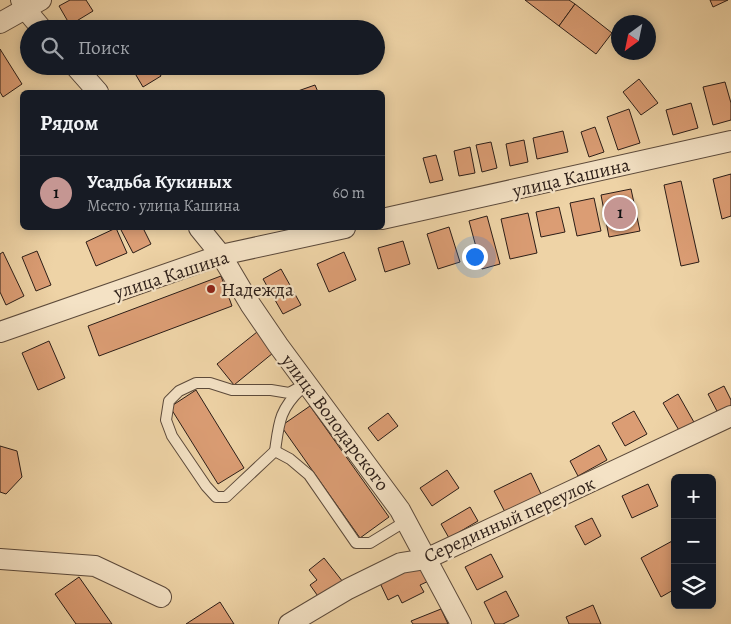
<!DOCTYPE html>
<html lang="ru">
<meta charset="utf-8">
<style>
:root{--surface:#171b24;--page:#242831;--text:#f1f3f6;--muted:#9ea1a6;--line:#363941;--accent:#c59692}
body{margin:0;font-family:Alegreya,serif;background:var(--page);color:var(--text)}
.controls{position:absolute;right:15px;bottom:15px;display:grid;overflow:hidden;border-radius:8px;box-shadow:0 2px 12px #0003}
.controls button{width:45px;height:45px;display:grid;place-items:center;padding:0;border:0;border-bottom:1px solid var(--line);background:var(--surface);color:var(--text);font:25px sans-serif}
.compass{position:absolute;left:611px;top:15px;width:45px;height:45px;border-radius:50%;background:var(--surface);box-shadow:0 2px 12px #0003;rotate:213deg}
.you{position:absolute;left:474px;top:256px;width:18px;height:18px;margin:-12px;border:4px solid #fff;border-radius:50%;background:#1a73e8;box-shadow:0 0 0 8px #1a73e833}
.badge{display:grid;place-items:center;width:32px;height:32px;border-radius:50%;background:var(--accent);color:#111;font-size:16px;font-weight:700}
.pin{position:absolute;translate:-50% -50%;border:2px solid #fff;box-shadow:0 1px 5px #0006}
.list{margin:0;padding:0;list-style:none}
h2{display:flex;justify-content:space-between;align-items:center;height:65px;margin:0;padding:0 20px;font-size:21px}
h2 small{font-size:16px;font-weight:400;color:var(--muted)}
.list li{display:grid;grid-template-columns:32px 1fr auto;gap:15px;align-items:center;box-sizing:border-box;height:75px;padding:0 20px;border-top:1px solid var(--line)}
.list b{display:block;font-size:19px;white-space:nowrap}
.list p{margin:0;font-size:16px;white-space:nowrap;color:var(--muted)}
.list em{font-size:16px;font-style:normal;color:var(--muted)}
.icon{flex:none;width:28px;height:28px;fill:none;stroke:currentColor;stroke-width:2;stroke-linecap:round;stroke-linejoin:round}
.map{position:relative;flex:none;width:731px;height:624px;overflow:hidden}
.search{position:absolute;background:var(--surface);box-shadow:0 2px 12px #0003;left:20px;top:20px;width:365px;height:55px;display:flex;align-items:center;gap:12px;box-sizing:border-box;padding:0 18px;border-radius:28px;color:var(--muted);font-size:19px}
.panel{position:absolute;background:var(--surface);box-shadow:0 2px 12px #0003;left:20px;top:90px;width:365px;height:140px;border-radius:8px}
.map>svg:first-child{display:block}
.building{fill:#db9d74;stroke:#2b1d17}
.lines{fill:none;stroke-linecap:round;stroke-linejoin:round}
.lane-casing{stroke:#5c4a3b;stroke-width:12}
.street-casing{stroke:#5c4a3b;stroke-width:22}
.lane{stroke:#f4e2c5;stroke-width:10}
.street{stroke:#f4e2c5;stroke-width:20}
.poi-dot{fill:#8f2418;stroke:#f4e2c5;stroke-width:2}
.labels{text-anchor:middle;stroke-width:4.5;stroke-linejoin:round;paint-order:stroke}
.street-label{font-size:19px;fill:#2b1d17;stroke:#f4e2c5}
.poi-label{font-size:19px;fill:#2b1d17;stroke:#f4e2c5;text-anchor:start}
</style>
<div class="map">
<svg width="731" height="624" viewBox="0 0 731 624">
<rect width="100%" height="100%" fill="#eed3a6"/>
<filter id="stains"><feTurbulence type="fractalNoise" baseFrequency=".004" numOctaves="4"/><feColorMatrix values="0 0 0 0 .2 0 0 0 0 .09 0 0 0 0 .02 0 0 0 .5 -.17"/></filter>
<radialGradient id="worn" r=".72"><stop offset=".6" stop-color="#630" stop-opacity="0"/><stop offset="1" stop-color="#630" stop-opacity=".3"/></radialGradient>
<g class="building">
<path d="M70,0H86L93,11L70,25L59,6Z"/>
<path d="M525,0H569L575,4L559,26Z"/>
<path d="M710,0H728L713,7Z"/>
<path d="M575,4L612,33L596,54L559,26Z"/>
<path d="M0,49L22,84L3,97L0,92Z"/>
<path d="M140,66H156L161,76L143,87L133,70Z"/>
<path d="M639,79L658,103L641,115L623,92Z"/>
<path d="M725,82L731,103V120L713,125L703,87Z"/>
<path d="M315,85L318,92H295Z"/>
<path d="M691,103L698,128L673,135L666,110Z"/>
<path d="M629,109L640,143L618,150L607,117Z"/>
<path d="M595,127L604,152L589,157L581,132Z"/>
<path d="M563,131L568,152L537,159L533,138Z"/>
<path d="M524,140L528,162L510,166L506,144Z"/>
<path d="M491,142L497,168L482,172L476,145Z"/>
<path d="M470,147L475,173L459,176L454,151Z"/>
<path d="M436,155L443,180L430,183L423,158Z"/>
<path d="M731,174V216L722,219L713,179Z"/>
<path d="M681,181L699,262L681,266L664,185Z"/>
<path d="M631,189L640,231L609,237L601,195Z"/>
<path d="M594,198L601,231L577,236L570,203Z"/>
<path d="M559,207L565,232L541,237L536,212Z"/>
<path d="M528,213L537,253L510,259L501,219Z"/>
<path d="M487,216L500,264L482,269L469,221Z"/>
<path d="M449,227L460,262L438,269L427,234Z"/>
<path d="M116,228L127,253L96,266L86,242Z"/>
<path d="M120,228H143L151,244L133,253Z"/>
<path d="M403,241L410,264L385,272L378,248Z"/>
<path d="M37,251L51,285L36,291L22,257Z"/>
<path d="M3,252L24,296L6,305L0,292V254Z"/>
<path d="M344,252L356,280L329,292L317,264Z"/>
<path d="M281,269L301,305L283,314L263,279Z"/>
<path d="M221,276L232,306L99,356L88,326Z"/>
<path d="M257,332L273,353L234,385L217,364Z"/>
<path d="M49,341L65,378L38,390L22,353Z"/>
<path d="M724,386L731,400V407L718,413L708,394Z"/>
<path d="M196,390L244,468L218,484L170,407Z"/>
<path d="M678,394L695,424L680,432L663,403Z"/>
<path d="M310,406L389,517L360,538L281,426Z"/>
<path d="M634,411L647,434L625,446L612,423Z"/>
<path d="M388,413L398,426L378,441L368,428Z"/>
<path d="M599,445L607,460L578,476L570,461Z"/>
<path d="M0,446L17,451L22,477L6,494L0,492Z"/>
<path d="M447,470L459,488L432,506L420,488Z"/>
<path d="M531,473L541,494L505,512L494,491Z"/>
<path d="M648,484L658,506L632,518L622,496Z"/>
<path d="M470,507L478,521L449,538L441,524Z"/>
<path d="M592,518L601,536L585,545L575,526Z"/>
<path d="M674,540L675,589L661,597L641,558Z"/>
<path d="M491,554L503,577L477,590L465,567Z"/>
<path d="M324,558L343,582L320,599L310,585L317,580L309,570Z"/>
<path d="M423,564L431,580L420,585L424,592L402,603L398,595L388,600L380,583Z"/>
<path d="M79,577L112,624H76L55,594Z"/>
<path d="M506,591L519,616L503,624H495L484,602Z"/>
<path d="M220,602L234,624H186Z"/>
<path d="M593,605L601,624H569L566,617Z"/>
<path d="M441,609L448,624H413L411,621Z"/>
</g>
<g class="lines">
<defs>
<g id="lane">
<path d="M307,383L289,393L271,390H232L210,383H196L179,391L169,401L166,420L172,436L206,486L216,497H226L275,451L290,459L309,475L356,543H370L406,521"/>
<path d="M275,451C279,423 279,410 301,389"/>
</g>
<g id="street">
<path d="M21,0L26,10L42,29"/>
<path d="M0,23L41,0"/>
<path d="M75,66L98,92"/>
<path d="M382,219L731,141"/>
<path d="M199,228L221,255L250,304L278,345L400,510L461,624"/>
<path d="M0,332L221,255L345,228"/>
<path d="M0,559L95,566L161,597"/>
<path d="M289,624L348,589L401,563L426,559L731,416"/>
</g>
</defs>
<use href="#lane" class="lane-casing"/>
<use href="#street" class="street-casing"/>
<use href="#lane" class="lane"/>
<use href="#street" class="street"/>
</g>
<circle class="poi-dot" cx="211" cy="289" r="5"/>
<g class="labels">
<g class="street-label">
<text transform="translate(571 177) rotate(-13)" y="7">улица Кашина</text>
<text transform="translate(171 274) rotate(-18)" y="7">улица Кашина</text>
<text transform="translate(336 422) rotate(53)" y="7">улица Володарского</text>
<text transform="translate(509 519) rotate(-24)" y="7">Серединный переулок</text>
</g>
<g class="poi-label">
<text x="221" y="296">Надежда</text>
</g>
</g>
<rect width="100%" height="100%" filter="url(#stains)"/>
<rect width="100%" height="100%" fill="url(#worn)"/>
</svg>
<div class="controls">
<button>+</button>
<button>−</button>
<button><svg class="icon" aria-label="layers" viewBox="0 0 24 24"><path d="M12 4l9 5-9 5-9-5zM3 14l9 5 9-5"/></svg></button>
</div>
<svg class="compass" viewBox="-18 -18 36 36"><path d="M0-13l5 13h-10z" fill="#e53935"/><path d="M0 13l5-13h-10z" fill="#9ea1a6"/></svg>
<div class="you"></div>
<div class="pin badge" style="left:620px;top:213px">1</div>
<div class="search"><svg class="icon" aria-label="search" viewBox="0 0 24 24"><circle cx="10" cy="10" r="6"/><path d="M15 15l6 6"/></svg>Поиск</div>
<section class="panel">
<h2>Рядом<small></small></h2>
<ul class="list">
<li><span class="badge">1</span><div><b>Усадьба Кукиных</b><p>Место · улица Кашина</p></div><em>60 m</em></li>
</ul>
</section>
</div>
